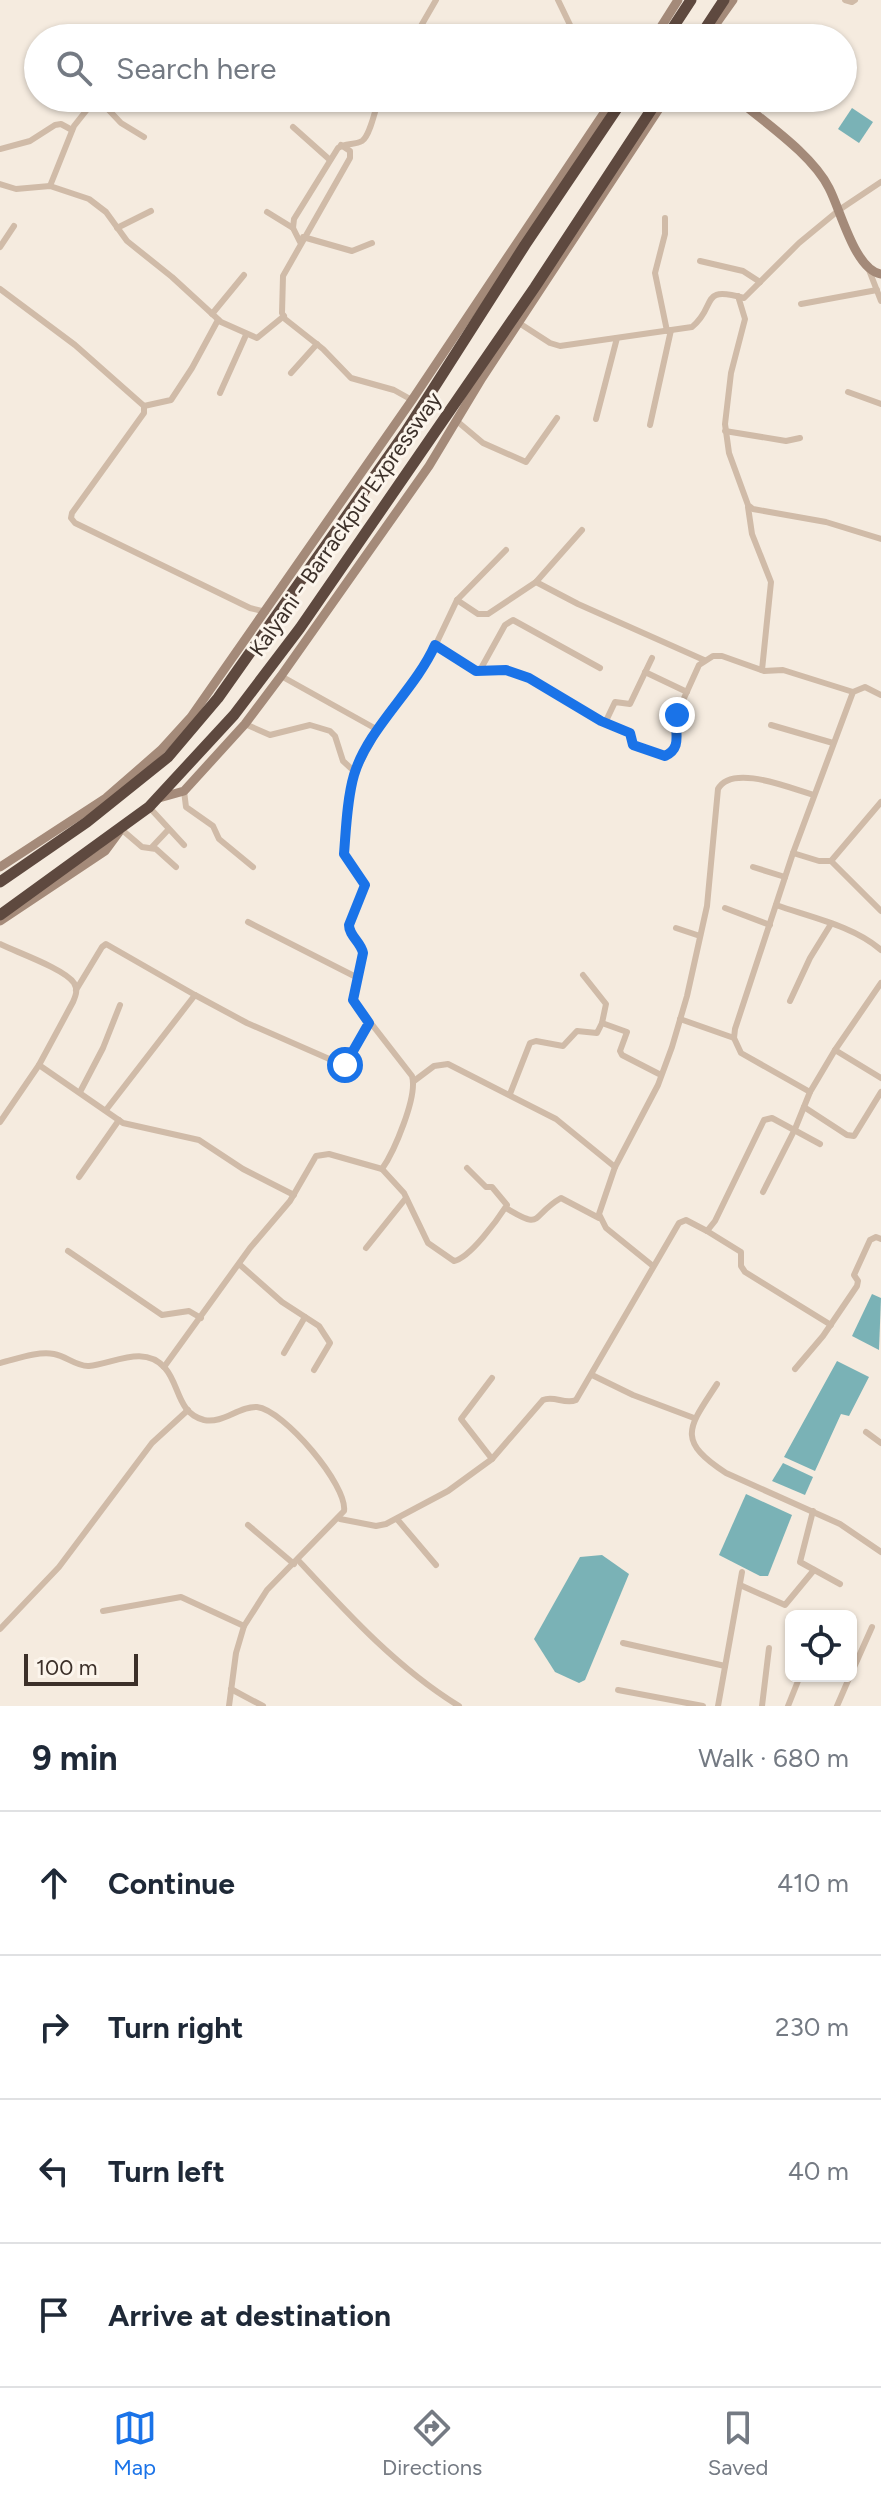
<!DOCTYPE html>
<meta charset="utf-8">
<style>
:root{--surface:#fff;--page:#f2f2f3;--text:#1f2937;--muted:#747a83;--line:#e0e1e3;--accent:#1a73e8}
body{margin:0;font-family:Figtree,sans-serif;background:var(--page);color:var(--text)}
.controls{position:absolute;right:24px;bottom:24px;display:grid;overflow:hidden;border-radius:12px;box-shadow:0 2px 6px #0004}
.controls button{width:72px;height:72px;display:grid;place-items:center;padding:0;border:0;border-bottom:2px solid var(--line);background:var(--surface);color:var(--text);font:40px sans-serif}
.scale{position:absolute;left:24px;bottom:20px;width:114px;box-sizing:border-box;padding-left:8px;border:4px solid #3c3029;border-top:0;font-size:22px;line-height:28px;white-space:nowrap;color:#3c3029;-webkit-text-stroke:6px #fcf5ec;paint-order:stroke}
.stop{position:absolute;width:24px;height:24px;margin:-18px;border:6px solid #1a73e8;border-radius:50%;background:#fff}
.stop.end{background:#1a73e8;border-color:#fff;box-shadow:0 2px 8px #0008}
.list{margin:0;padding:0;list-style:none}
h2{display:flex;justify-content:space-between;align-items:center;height:104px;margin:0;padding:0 32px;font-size:34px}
h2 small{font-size:26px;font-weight:400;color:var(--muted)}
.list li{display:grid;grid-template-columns:52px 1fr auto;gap:24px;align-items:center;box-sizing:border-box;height:144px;padding:0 32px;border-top:2px solid var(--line)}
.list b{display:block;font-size:30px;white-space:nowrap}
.list em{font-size:26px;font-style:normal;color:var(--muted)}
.icon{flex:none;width:44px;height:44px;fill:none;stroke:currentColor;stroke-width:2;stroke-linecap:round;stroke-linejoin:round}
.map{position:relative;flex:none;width:881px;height:1706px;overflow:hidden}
.search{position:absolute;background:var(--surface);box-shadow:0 2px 6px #0004;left:24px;right:24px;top:24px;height:88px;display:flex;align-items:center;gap:20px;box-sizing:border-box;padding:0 28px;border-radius:44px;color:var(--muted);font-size:30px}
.sheet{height:680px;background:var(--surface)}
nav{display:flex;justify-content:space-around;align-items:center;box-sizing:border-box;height:112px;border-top:2px solid var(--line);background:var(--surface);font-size:22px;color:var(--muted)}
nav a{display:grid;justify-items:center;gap:4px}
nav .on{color:var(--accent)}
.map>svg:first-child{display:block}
.water{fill:#7ab2b6}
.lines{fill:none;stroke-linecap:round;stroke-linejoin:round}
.street{stroke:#d0bba8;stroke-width:6}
.secondary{stroke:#a48a79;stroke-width:9}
.highway{stroke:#5e493f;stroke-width:11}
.route{stroke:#1a73e8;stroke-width:10}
.labels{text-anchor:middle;stroke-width:6;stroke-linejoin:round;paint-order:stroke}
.street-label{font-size:22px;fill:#3c3029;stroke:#fcf5ec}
</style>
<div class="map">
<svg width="881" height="1706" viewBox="0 0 881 1706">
<rect width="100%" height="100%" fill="#f5ebdf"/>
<g class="water">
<path d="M852,108L873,122L859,143L838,129Z"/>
<path d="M872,1294L881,1298L879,1350L852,1336Z"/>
<path d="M837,1361L869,1377L849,1416L841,1414L815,1471L784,1457Z"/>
<path d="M783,1463L813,1477L805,1495L772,1481Z"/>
<path d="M746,1494L792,1515L768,1576H760L719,1555Z"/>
<path d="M602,1555L629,1574L585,1680L579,1683L555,1672L534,1639L580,1557Z"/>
</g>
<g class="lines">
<g class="street">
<path d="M558,0L572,29L580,38"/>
<path d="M845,0L852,2L855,0"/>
<path d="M414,38L436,0"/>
<path d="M293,127L330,160"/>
<path d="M341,145L350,151V158L283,276L282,313L285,319L323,349L351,378L394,390L412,400"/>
<path d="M0,149L30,141L55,125L61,124L72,130"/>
<path d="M0,184L16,189L50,186L89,199L106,212L127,241L172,277L221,322L257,338L284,316"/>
<path d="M50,186L74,126L93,102L103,104L121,123L144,137"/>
<path d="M267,212L293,228"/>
<path d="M665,218V234L655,273L667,331"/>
<path d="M117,228L151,211"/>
<path d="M303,237L352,251L372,243"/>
<path d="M300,242L293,228L294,219L338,148C345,143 355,145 362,141C370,136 376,107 379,98"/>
<path d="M0,247L14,226"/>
<path d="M700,261L743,271L760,282"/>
<path d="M869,270L881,301"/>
<path d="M0,289L75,345L144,406V413L72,513L71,518L75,523L250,608L266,612"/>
<path d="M738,296L745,319L731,373L725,424L729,453L748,505L753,509L826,522L881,539"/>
<path d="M801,304L877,290"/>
<path d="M212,314L244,275"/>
<path d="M519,323L550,343L560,346L692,327C718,306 698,285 744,298L799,243L839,210L881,182"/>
<path d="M291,373L317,344"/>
<path d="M848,392L881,404"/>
<path d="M220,393L246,335"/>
<path d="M144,406L171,400L192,368L218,320"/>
<path d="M596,419L617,338"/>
<path d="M458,422L483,443L526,462L557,418"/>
<path d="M650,425L671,330"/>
<path d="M725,431L786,441L800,438"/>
<path d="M748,507L752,534L771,582L762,670"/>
<path d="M536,582L578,604L704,660"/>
<path d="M457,600L478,614H488L536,582L582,530"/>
<path d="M435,645L479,672L506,670L529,678L601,721L630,733L633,745L665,756L672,752L677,742L675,718L699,665L713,656H722L764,671L783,670L853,692"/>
<path d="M479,672L505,625L513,620L600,668"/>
<path d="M645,672L687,692"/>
<path d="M281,676L378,730"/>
<path d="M605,723L615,702L630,704L652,658"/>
<path d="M245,724L270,735L310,725L330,731L335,736L343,761L355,772"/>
<path d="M771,725L833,743"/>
<path d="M184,791L186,807L213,826L219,839L253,867"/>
<path d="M149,807L184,845"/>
<path d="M121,829L142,847L156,849L176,867"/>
<path d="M152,847L168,830"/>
<path d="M793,853L819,861H831L881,802"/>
<path d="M831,861L881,911"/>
<path d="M753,867L785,877"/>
<path d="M776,905C810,917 854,926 881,950"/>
<path d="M725,908L770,925"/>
<path d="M248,922L358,978"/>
<path d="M676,928L700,936"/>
<path d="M0,944C16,952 65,969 74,983C78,990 76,995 73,1002L39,1065L0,1122"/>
<path d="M583,975L606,1004L602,1023"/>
<path d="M76,990L102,947L106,944L195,995"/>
<path d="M790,1001L810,958L831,924"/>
<path d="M680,1019L734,1038"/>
<path d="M835,1050L881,1078"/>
<path d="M39,1065L123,1123L199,1140L243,1169L294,1195"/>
<path d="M414,1081L434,1066L448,1064L556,1119L615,1167"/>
<path d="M80,1092L103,1048L120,1005"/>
<path d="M810,1092L741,1053L734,1038L735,1029L793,853L853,692L865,687L881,695"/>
<path d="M510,1094L530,1043L536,1041L563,1046L577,1031L597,1033L602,1023L627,1032L620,1051L622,1055L661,1075"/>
<path d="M804,1107L847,1135L854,1136L881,1092"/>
<path d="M106,1110L195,995L247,1023L343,1065L348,1063L369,1023"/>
<path d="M382,1169L404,1193L428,1243L454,1261C470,1258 498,1219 507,1205L492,1187H486L467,1168"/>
<path d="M79,1177L119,1120"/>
<path d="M763,1192L795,1129L810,1092L835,1050L881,983"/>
<path d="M506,1208C544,1231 530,1216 561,1198L599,1218"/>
<path d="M707,1231L741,1252V1266L745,1272L831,1325"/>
<path d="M366,1248L406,1198"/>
<path d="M68,1251L162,1315L189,1311L201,1318"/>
<path d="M239,1264L282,1302L319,1326L330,1343L314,1370"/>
<path d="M653,1266L606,1228L599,1214L615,1167L658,1085L672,1047L687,996L707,906L718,789C732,763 792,789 814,795"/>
<path d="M284,1353L305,1317"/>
<path d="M0,1363C17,1359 37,1351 54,1354C66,1356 77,1367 89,1366C113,1364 144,1344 165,1368C180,1385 177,1413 204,1420C223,1424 239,1406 257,1407C284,1410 348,1486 344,1511L267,1590L244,1626L236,1653L229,1706"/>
<path d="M164,1367L250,1248L290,1201L316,1156L329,1154L382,1169C394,1152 418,1096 412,1076L353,1000L363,951L349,929L365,885L344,854L353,778L358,767L378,730L427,663L457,600L506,550"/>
<path d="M795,1369L823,1336L857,1286L858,1281L854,1275L870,1240L876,1237L881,1239"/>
<path d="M592,1375L633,1395L694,1418"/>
<path d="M717,1384C689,1427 675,1440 726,1473L840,1524L881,1552"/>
<path d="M866,1432L881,1443"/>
<path d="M492,1459L461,1419L492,1378"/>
<path d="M813,1511L800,1562L840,1584"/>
<path d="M340,1519L376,1526L386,1524L448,1491L492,1459L543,1400C554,1395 565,1405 576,1400L679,1223L686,1220L707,1231L715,1221L764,1120L772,1118L820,1144"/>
<path d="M397,1519L436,1565"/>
<path d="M248,1525L294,1564"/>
<path d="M298,1560C347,1613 397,1668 459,1706"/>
<path d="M740,1585L785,1605L814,1570"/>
<path d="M103,1611L181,1597L244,1626"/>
<path d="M0,1629L59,1567L152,1443L188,1410"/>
<path d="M623,1643L725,1666"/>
<path d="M851,1674L872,1627"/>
<path d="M231,1689L263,1706"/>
<path d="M618,1690L703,1706"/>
<path d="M718,1706L742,1572"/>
<path d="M762,1706L769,1648"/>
<path d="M788,1706L800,1676"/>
<path d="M837,1706L850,1676"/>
</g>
<g class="secondary">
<path d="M654,38L678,0"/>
<path d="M706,38L733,0"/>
<path d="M736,98C765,123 812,154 829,188C841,211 855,270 881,274"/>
<path d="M159,798L184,791L245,724L281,676L429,466L482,378L666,98"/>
<path d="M0,867L106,798L161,750L191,717L412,400L614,98"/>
<path d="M0,921L105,851L119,832"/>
</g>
<g class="highway">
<path d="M666,38L691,0"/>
<path d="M699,38L724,0"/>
<path d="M0,882L87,822L168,757L218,698L405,433L525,245L624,98"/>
<path d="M0,915L149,807L234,715L300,628L535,287L659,98"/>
</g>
</g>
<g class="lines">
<path class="route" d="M345,1065L369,1023L353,1000L363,953C361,942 349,936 349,925L365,885L344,854C346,829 347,799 354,775C368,728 415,690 435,645L476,671L506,670L529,678L601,721L630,733L633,745L665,756C684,747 673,731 677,715"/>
</g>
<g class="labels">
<g class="street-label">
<text transform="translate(345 524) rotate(-55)" y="8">Kalyani - Barrackpur Expressway</text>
</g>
</g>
</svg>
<div class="controls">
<button><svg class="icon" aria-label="locate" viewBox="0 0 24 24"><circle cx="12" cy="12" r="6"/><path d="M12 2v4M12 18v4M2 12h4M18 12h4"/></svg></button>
</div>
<div class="scale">100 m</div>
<div class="stop" style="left:345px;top:1065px"></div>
<div class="stop end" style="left:677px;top:715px"></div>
<div class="search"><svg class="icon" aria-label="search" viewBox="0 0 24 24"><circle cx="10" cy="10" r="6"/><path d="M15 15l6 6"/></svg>Search here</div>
</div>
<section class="sheet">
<h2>9 min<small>Walk · 680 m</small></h2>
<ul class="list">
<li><svg class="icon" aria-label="ahead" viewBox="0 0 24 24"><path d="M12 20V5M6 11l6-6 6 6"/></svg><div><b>Continue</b></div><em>410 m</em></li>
<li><svg class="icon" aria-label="right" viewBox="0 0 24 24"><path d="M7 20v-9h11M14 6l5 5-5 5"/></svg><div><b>Turn right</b></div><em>230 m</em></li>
<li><svg class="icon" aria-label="left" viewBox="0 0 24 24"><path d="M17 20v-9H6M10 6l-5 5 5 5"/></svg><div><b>Turn left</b></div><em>40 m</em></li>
<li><svg class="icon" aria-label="arrive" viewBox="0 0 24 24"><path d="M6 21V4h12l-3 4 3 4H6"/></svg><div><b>Arrive at destination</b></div></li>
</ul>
</section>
<nav>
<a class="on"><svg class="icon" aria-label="map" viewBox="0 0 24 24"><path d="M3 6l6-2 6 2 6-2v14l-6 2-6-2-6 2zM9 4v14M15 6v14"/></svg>Map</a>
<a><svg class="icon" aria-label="directions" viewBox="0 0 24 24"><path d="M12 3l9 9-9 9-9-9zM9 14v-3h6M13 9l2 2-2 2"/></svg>Directions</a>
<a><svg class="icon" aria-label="saved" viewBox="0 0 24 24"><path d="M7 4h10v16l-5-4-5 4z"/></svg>Saved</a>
</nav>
